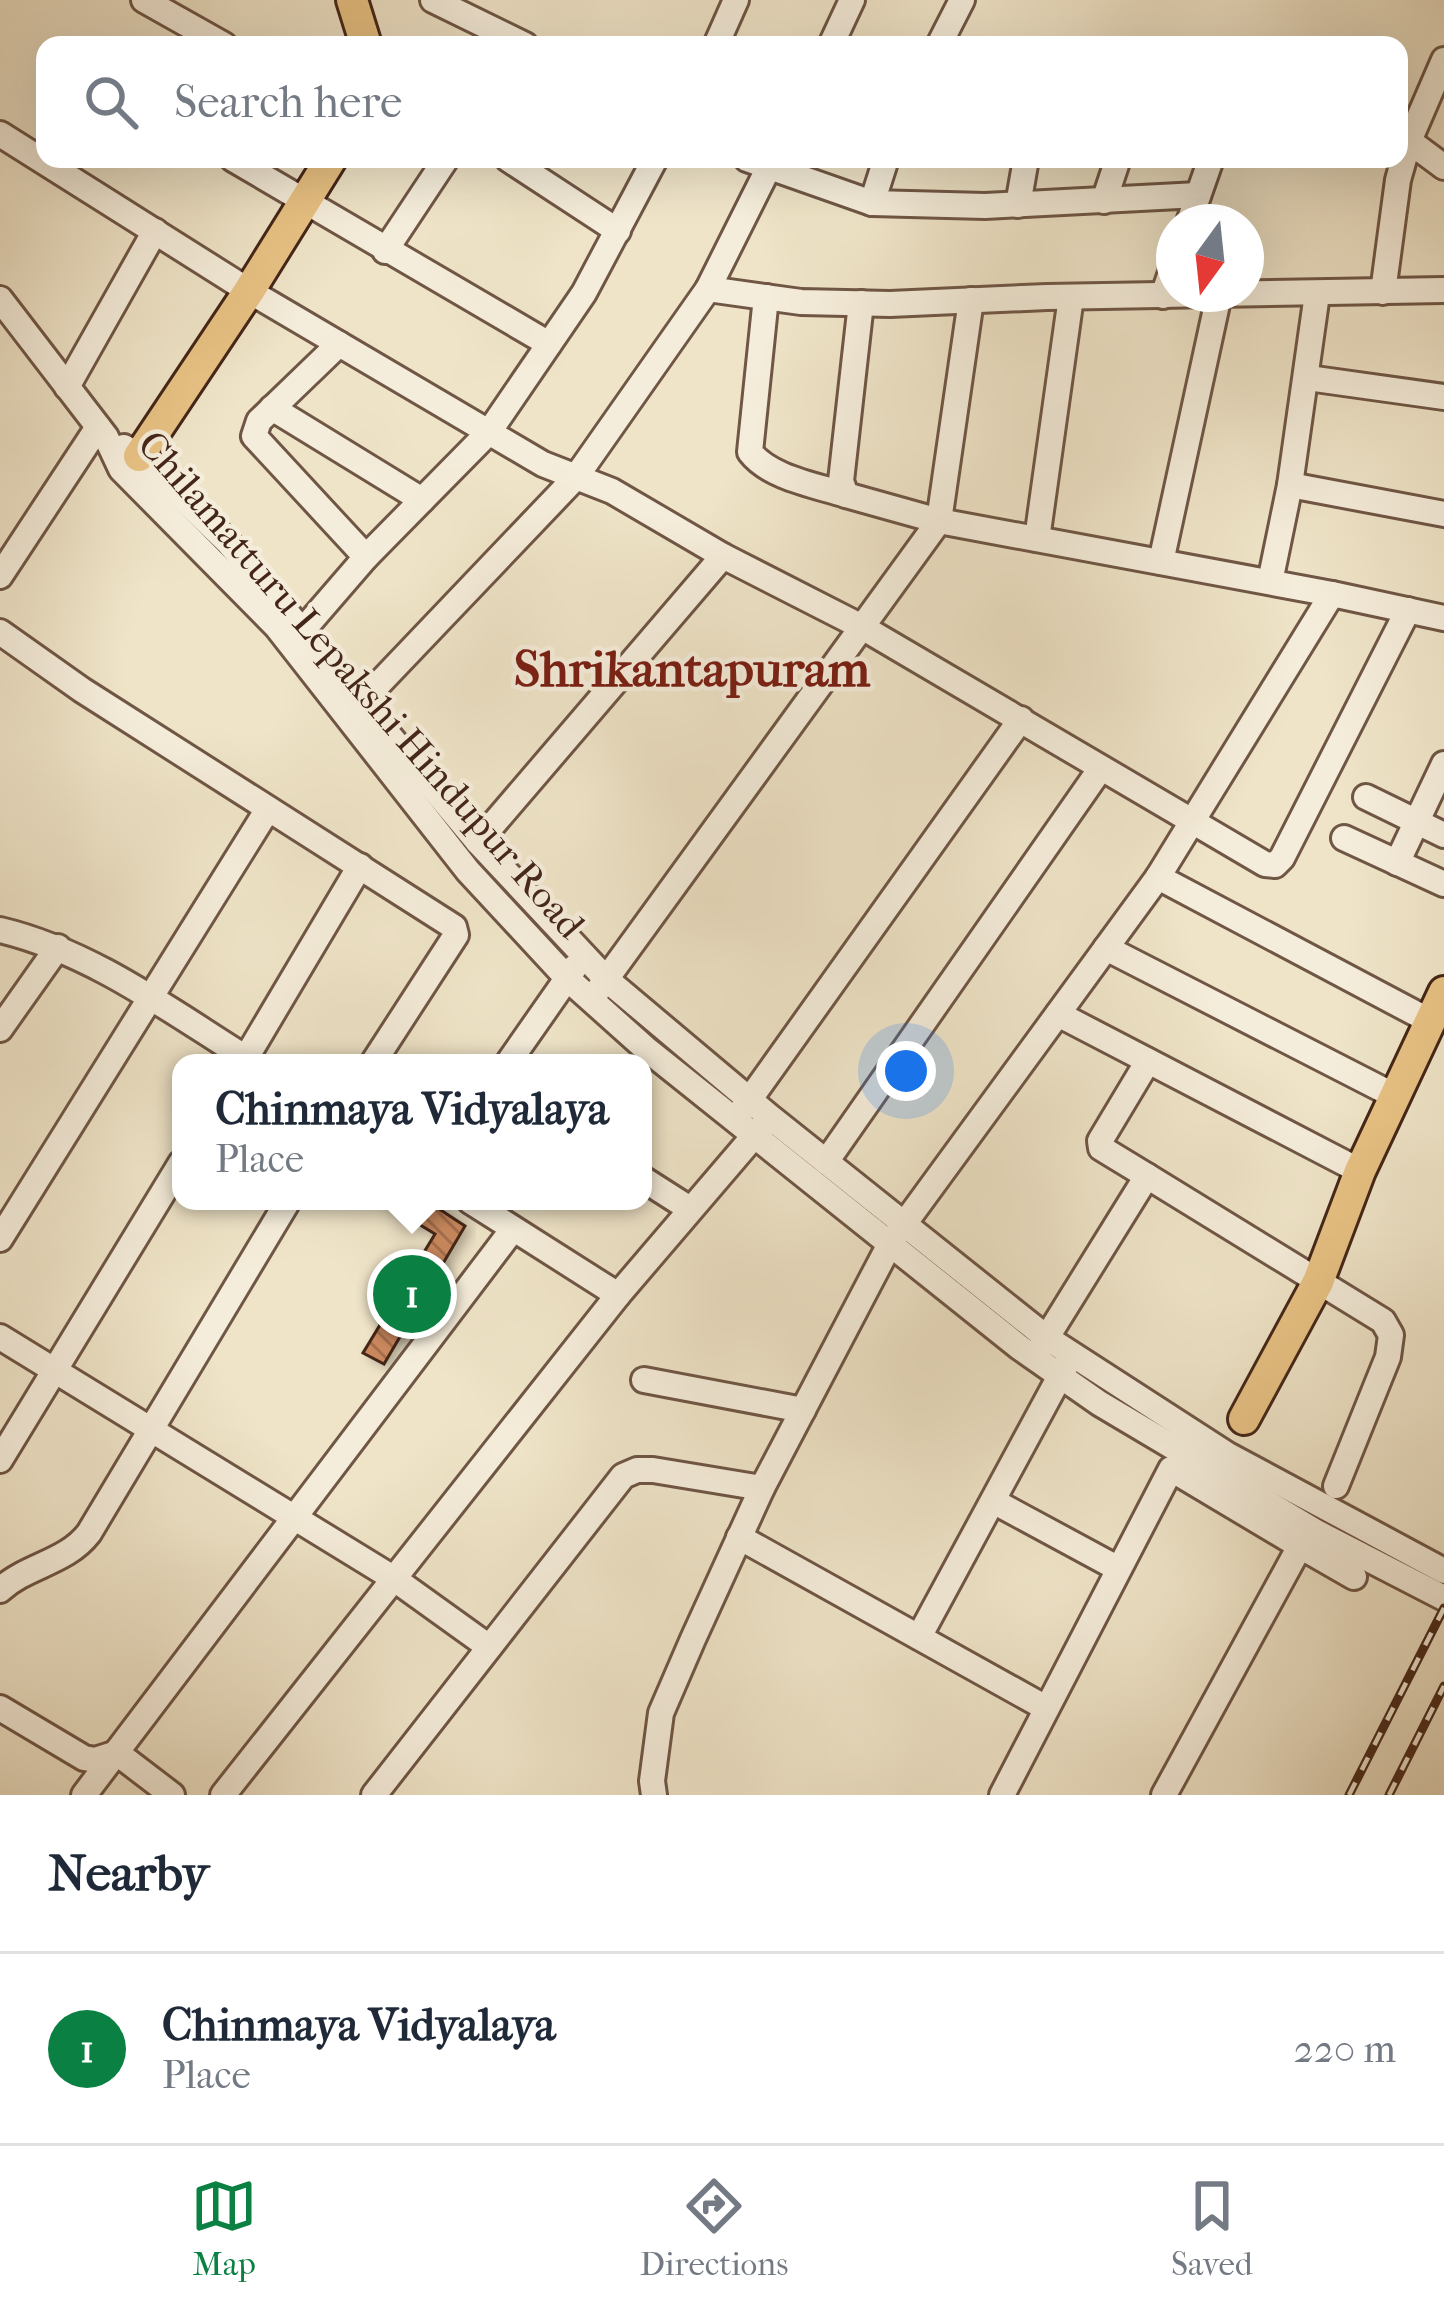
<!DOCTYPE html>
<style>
:root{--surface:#fff;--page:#f2f2f3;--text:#1f2937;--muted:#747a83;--line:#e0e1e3;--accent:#0b8043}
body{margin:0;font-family:"IM FELL French Canon",serif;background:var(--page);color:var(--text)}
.compass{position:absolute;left:1156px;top:204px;width:108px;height:108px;border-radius:50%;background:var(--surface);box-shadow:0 12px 48px #0002;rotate:195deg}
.you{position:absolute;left:906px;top:1071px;width:42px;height:42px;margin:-30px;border:9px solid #fff;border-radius:50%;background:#1a73e8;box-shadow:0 0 0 18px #1a73e833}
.badge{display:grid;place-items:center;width:78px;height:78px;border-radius:50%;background:var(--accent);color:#fff;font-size:39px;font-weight:700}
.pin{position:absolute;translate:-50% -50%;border:6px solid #fff;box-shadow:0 3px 12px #0006}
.popup{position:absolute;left:172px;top:1054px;width:480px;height:156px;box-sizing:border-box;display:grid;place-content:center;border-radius:24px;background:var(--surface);filter:drop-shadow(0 3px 9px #0005);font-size:39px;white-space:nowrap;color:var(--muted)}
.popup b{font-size:45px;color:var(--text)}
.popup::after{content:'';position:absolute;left:50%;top:100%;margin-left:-24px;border:24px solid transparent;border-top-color:var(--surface)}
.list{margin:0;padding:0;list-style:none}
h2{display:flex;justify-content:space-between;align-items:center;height:156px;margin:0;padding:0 48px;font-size:51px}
h2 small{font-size:39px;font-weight:400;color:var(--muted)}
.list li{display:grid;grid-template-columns:78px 1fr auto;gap:36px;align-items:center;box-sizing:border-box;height:192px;padding:0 48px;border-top:3px solid var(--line)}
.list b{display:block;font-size:45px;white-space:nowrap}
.list p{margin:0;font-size:39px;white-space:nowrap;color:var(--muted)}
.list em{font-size:39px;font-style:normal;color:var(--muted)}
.icon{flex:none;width:66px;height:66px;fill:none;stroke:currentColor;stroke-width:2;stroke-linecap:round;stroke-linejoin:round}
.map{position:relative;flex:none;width:1444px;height:1795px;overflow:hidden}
.search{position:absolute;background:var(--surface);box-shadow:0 12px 48px #0002;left:36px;right:36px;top:36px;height:132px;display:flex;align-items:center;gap:30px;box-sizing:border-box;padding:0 42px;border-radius:24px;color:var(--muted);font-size:45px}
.sheet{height:348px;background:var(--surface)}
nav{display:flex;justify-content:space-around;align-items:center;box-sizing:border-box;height:168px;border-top:3px solid var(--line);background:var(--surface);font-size:33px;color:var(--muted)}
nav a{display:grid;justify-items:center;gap:6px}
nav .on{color:var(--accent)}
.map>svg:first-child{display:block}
.building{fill:url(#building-back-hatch);stroke:#442619;stroke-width:3;filter:url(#shadow)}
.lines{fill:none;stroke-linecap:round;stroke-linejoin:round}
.minor-casing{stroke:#6f5645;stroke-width:30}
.major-casing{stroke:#442619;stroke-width:36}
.minor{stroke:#f5eddb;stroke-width:24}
.major{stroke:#e8c284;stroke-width:30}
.rail-casing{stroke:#442619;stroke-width:9}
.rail{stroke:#f5eddb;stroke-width:4.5;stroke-dasharray:14;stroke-linecap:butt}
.labels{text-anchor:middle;stroke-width:9;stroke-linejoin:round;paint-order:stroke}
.street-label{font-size:39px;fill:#442619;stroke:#f5eddb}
.district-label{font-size:51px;font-weight:bold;fill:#7a1f14;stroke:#f5eddb}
</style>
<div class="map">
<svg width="1444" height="1795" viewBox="0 0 1444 1795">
<defs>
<pattern id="building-back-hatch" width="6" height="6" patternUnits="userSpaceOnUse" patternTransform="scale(3)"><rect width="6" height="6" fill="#c8875d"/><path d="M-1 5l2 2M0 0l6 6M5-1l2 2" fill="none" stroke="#a46e4c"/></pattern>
<filter id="shadow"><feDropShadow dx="6" dy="4" stdDeviation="6" flood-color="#0004"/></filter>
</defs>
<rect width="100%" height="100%" fill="#efe4c8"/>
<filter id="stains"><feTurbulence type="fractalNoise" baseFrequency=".00167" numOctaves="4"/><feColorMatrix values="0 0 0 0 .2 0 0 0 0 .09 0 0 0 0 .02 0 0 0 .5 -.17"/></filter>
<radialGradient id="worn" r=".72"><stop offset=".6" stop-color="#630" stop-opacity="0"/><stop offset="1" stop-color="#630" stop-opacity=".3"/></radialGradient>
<path class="building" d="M381,1201H427L465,1226L384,1364L363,1353L435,1234Z"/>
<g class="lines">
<defs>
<g id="minor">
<path d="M144,0L224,45"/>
<path d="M433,0L525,45"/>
<path d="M716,45L736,0"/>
<path d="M831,45L852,0"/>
<path d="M939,45L962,0"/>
<path d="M0,134L249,291L543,464L612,491L723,556L862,627L1265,864L1275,865L1282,858L1408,610"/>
<path d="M1409,141L1444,167"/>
<path d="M233,159L549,344"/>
<path d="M508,159L618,231"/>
<path d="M747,159L872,203L985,206L1198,195"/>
<path d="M1104,201L1118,159"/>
<path d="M872,203L886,159"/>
<path d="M1018,205L1026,159"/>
<path d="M1189,222L1211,159"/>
<path d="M385,251L446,159"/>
<path d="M708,289L801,302L890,304L1047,297L1444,290"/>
<path d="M1383,292L1398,180L1409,141L1444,60"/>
<path d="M1163,296L1174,264"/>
<path d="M766,297L750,452C770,478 815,485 846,495"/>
<path d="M0,299L106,437L121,469L277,627L468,871L569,980L645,1048L1019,1347L1099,1403L1318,1533L1444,1598"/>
<path d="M861,303L841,481L846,495L939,521L1332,594"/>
<path d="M339,344L259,421L254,436L366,557"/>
<path d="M1308,378L1444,397"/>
<path d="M67,387L155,231"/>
<path d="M272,408L422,500"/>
<path d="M124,447L139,456L228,542L478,842L606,979L770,1117L1047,1338L1228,1455L1444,1571"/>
<path d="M1290,485L1317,294"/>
<path d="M1037,539L1071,297"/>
<path d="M1161,562L1219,295"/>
<path d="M0,576L98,427"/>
<path d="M1270,582L1290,485L1444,514"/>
<path d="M303,630L366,557L489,432L584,293L655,159"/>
<path d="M0,632L82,690L454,927L456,935L373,1063"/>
<path d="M352,712L576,477L708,289L773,159"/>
<path d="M1366,797L1444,835"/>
<path d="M1344,838L1444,884"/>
<path d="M478,842L723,556"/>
<path d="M1397,863L1444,764"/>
<path d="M1158,877L1430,1021"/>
<path d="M0,930C93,952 173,1013 254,1063"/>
<path d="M1106,948L1393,1095"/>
<path d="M599,989L939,521L971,300"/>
<path d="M1058,1014L1360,1171"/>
<path d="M0,1029L58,947"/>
<path d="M243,1063L360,866"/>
<path d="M508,1063L575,967"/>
<path d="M740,1113L1021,719"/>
<path d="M826,1162L1101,768"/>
<path d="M1147,1176L1101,1148L1100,1141L1148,1061"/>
<path d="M643,1179L690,1209"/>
<path d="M470,1201L618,1295L765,1123"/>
<path d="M0,1239L268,809"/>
<path d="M0,1337L393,1578L489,1647"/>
<path d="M1039,1350L1147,1176L1383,1321L1391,1335L1388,1357L1336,1486"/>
<path d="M644,1380L803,1410"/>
<path d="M0,1460L181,1163"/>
<path d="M993,1501L1117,1568"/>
<path d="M739,1537L1046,1708"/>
<path d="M0,1590C27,1565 66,1563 89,1533L288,1201"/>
<path d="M919,1637L1066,1365"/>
<path d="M0,1708L84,1758L95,1760L117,1753"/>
<path d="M117,1753L172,1795"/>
<path d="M84,1795L513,1229"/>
<path d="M223,1795L618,1295"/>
<path d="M374,1795L623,1476L637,1470H653L762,1488"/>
<path d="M654,1795L652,1781L661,1713L693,1639L762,1488L891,1242L1158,877L1332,594L1444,618"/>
<path d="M1002,1795L1171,1469L1300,1546"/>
<path d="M1164,1795L1300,1546L1354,1577"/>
</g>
<g id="major">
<path d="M352,0L366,45"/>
<path d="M139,456L249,291L331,159"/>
<path d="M1244,1419L1318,1282L1360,1171L1444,992"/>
</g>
</defs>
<use href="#minor" class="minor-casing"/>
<use href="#major" class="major-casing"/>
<use href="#minor" class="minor"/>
<use href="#major" class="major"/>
<defs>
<g id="rail">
<path d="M1349,1795L1444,1608"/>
<path d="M1389,1795L1444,1686"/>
</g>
</defs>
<use href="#rail" class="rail-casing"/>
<use href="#rail" class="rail"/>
</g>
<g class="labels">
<g class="street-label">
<text transform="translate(362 684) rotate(49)" y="14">Chilamatturu Lepakshi Hindupur Road</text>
</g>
<g class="district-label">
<text x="692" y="686">Shrikantapuram</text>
</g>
</g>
<rect width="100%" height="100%" filter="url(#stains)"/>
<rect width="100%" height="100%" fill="url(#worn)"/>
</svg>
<svg class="compass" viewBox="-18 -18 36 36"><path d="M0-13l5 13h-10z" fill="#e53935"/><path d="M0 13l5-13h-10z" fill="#747a83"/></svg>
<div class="you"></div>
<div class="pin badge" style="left:412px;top:1294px">1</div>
<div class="popup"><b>Chinmaya Vidyalaya</b>Place</div>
<div class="search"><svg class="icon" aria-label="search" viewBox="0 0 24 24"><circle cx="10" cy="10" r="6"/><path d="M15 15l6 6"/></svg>Search here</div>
</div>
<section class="sheet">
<h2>Nearby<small></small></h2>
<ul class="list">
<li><span class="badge">1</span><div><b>Chinmaya Vidyalaya</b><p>Place</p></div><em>220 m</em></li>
</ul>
</section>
<nav>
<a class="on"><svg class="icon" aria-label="map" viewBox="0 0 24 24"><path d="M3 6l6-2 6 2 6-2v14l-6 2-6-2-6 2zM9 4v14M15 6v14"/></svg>Map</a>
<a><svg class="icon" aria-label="directions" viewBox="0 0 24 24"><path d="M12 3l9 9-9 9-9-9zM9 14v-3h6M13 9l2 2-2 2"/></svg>Directions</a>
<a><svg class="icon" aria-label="saved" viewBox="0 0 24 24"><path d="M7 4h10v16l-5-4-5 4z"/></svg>Saved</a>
</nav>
